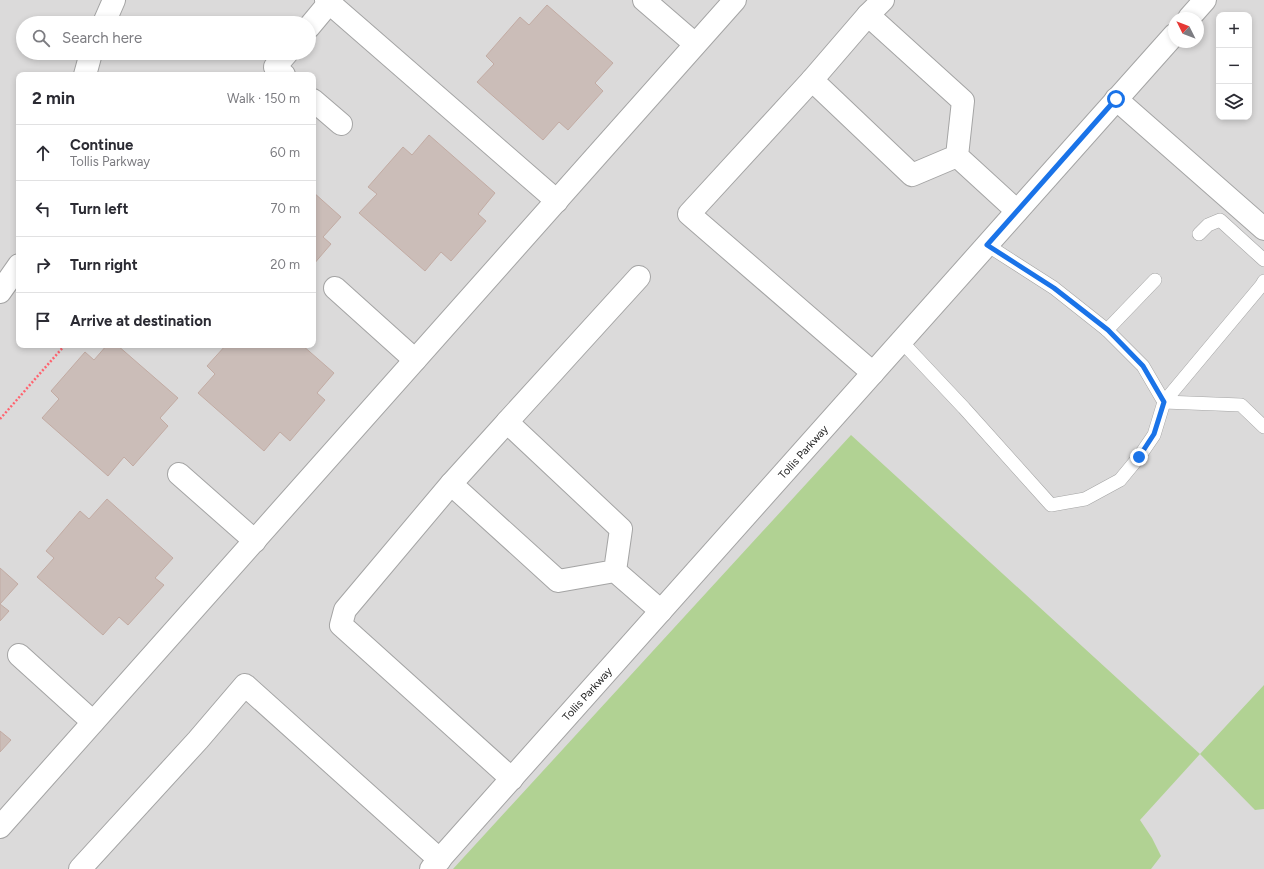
<!DOCTYPE html>
<meta charset="utf-8">
<style>
:root{--surface:#fff;--page:#f2f2f3;--text:#2b2b33;--muted:#7c7c81;--line:#e1e1e2}
body{margin:0;font-family:Figtree,sans-serif;background:var(--page);color:var(--text)}
.controls{position:absolute;right:12px;top:12px;display:grid;overflow:hidden;border-radius:8px;box-shadow:0 2px 6px #0003}
.controls button{width:36px;height:36px;display:grid;place-items:center;padding:0;border:0;border-bottom:1px solid var(--line);background:var(--surface);color:var(--text);font:20px sans-serif}
.compass{position:absolute;left:1168px;top:12px;width:36px;height:36px;border-radius:50%;background:var(--surface);box-shadow:0 2px 6px #0003;rotate:312deg}
.stop{position:absolute;width:12px;height:12px;margin:-9px;border:3px solid #1a73e8;border-radius:50%;background:#fff}
.stop.end{background:#1a73e8;border-color:#fff;box-shadow:0 1px 4px #0008}
.list{margin:0;padding:0;list-style:none}
h2{display:flex;justify-content:space-between;align-items:center;height:52px;margin:0;padding:0 16px;font-size:17px}
h2 small{font-size:13px;font-weight:400;color:var(--muted)}
.list li{display:grid;grid-template-columns:26px 1fr auto;gap:12px;align-items:center;box-sizing:border-box;height:56px;padding:0 16px;border-top:1px solid var(--line)}
.list b{display:block;font-size:15px;white-space:nowrap}
.list p{margin:0;font-size:13px;white-space:nowrap;color:var(--muted)}
.list em{font-size:13px;font-style:normal;color:var(--muted)}
.icon{flex:none;width:22px;height:22px;fill:none;stroke:currentColor;stroke-width:2;stroke-linecap:round;stroke-linejoin:round}
.map{position:relative;flex:none;width:1264px;height:869px;overflow:hidden}
.search{position:absolute;background:var(--surface);box-shadow:0 2px 6px #0003;left:16px;top:16px;width:300px;height:44px;display:flex;align-items:center;gap:10px;box-sizing:border-box;padding:0 14px;border-radius:22px;color:var(--muted);font-size:15px}
.panel{position:absolute;background:var(--surface);box-shadow:0 2px 6px #0003;left:16px;top:72px;width:300px;height:276px;border-radius:8px}
.map>svg:first-child{display:block}
.residential{fill:#dbdada;fill-rule:evenodd}
.forest{fill:#b1d293}
.building{fill:#cbbdb8;stroke:#c2aba3}
.lines{fill:none;stroke-linecap:round;stroke-linejoin:round}
.service-casing{stroke:#a4a4a4;stroke-width:14}
.minor-casing{stroke:#a4a4a4;stroke-width:24}
.path{stroke:#ff636f;stroke-width:2.5;stroke-dasharray:2 2;stroke-linecap:butt}
.service{stroke:#fff;stroke-width:13}
.minor{stroke:#fff;stroke-width:22}
.route{stroke:#1a73e8;stroke-width:5}
.labels{text-anchor:middle;stroke-width:3;stroke-linejoin:round;paint-order:stroke}
.street-label{font-size:11px;fill:#1d1d1d;stroke:#fff}
</style>
<div class="map">
<svg width="1264" height="869" viewBox="0 0 1264 869">
<rect width="100%" height="100%" fill="#efe8e2"/>
<path class="residential" d="M0,0H1264V869H0ZM1219,15H1249V117H1219ZM1174,18H1198V42H1174ZM23,23H309V53H23ZM19,75H313V345H19Z"/>
<path class="forest" d="M851,435L1200,754L1264,685V809L1255,810L1200,754L1140,820L1152,838L1161,856L1151,869H453Z"/>
<g class="building">
<path d="M547,5L613,63L595,83L603,91L568,130L559,122L543,140L477,82L494,64L486,56L520,17L529,25Z"/>
<path d="M429,135L495,193L478,214L486,221L451,261L441,252L425,271L359,213L377,194L368,187L403,147L412,155Z"/>
<path d="M313,192L341,217L323,237L331,244L313,265Z"/>
<path d="M107,345H117L178,398L160,418L168,426L133,466L124,457L108,476L42,418L59,399L51,391L85,352L94,360Z"/>
<path d="M226,345H302L334,373L317,393L325,400L290,441L280,432L264,451L198,393L215,374L207,366Z"/>
<path d="M107,499L173,558L155,578L164,585L128,625L119,617L103,635L37,577L54,558L46,551L80,511L89,519Z"/>
<path d="M0,568L18,584L0,604L9,611L0,621Z"/>
<path d="M0,731L11,740L0,752Z"/>
</g>
<g class="lines">
<defs>
<g id="service">
<path d="M1199,234L1208,225L1220,220L1264,260"/>
<path d="M987,245L1054,288L1107,330L1143,366L1164,402L1241,405L1264,427"/>
<path d="M1107,330L1155,280"/>
<path d="M901,341L964,408L1051,505L1085,499L1120,480L1139,457L1154,435L1164,402L1261,286L1264,281"/>
</g>
<g id="minor">
<path d="M326,0L557,201"/>
<path d="M644,0L695,44"/>
<path d="M868,15L883,0"/>
<path d="M1189,18L1205,0"/>
<path d="M104,23L114,0"/>
<path d="M309,27L329,3"/>
<path d="M85,75L91,53"/>
<path d="M284,75L275,67L287,53"/>
<path d="M812,80L689,214L873,373"/>
<path d="M1116,99L1264,229"/>
<path d="M313,100L341,124"/>
<path d="M957,156L912,175L812,80L868,15L963,101L957,156L1017,211"/>
<path d="M335,288L415,360"/>
<path d="M0,292L19,265"/>
<path d="M507,422L639,277"/>
<path d="M179,474L255,541"/>
<path d="M451,484L345,610L341,625L512,779"/>
<path d="M615,571L558,581L451,484L507,422L621,529L615,571L661,611"/>
<path d="M19,655L93,722"/>
<path d="M0,827L735,0"/>
<path d="M80,869L198,740L245,685L440,860"/>
<path d="M431,869L1174,35"/>
</g>
</defs>
<use href="#service" class="service-casing"/>
<use href="#minor" class="minor-casing"/>
<path class="path" d="M0,419L65,345"/>
<use href="#service" class="service"/>
<use href="#minor" class="minor"/>
</g>
<g class="lines">
<path class="route" d="M1116,99L987,245L1054,288L1108,330L1143,366L1164,402L1154,434L1139,457"/>
</g>
<g class="labels">
<g class="street-label">
<text transform="translate(803 452) rotate(-48)" y="4">Tollis Parkway</text>
<text transform="translate(587 694) rotate(-48)" y="4">Tollis Parkway</text>
</g>
</g>
</svg>
<div class="controls">
<button>+</button>
<button>−</button>
<button><svg class="icon" aria-label="layers" viewBox="0 0 24 24"><path d="M12 4l9 5-9 5-9-5zM3 14l9 5 9-5"/></svg></button>
</div>
<svg class="compass" viewBox="-18 -18 36 36"><path d="M0-13l5 13h-10z" fill="#e53935"/><path d="M0 13l5-13h-10z" fill="#7c7c81"/></svg>
<div class="stop" style="left:1116px;top:99px"></div>
<div class="stop end" style="left:1139px;top:457px"></div>
<div class="search"><svg class="icon" aria-label="search" viewBox="0 0 24 24"><circle cx="10" cy="10" r="6"/><path d="M15 15l6 6"/></svg>Search here</div>
<section class="panel">
<h2>2 min<small>Walk · 150 m</small></h2>
<ul class="list">
<li><svg class="icon" aria-label="ahead" viewBox="0 0 24 24"><path d="M12 20V5M6 11l6-6 6 6"/></svg><div><b>Continue</b><p>Tollis Parkway</p></div><em>60 m</em></li>
<li><svg class="icon" aria-label="left" viewBox="0 0 24 24"><path d="M17 20v-9H6M10 6l-5 5 5 5"/></svg><div><b>Turn left</b></div><em>70 m</em></li>
<li><svg class="icon" aria-label="right" viewBox="0 0 24 24"><path d="M7 20v-9h11M14 6l5 5-5 5"/></svg><div><b>Turn right</b></div><em>20 m</em></li>
<li><svg class="icon" aria-label="arrive" viewBox="0 0 24 24"><path d="M6 21V4h12l-3 4 3 4H6"/></svg><div><b>Arrive at destination</b></div></li>
</ul>
</section>
</div>
